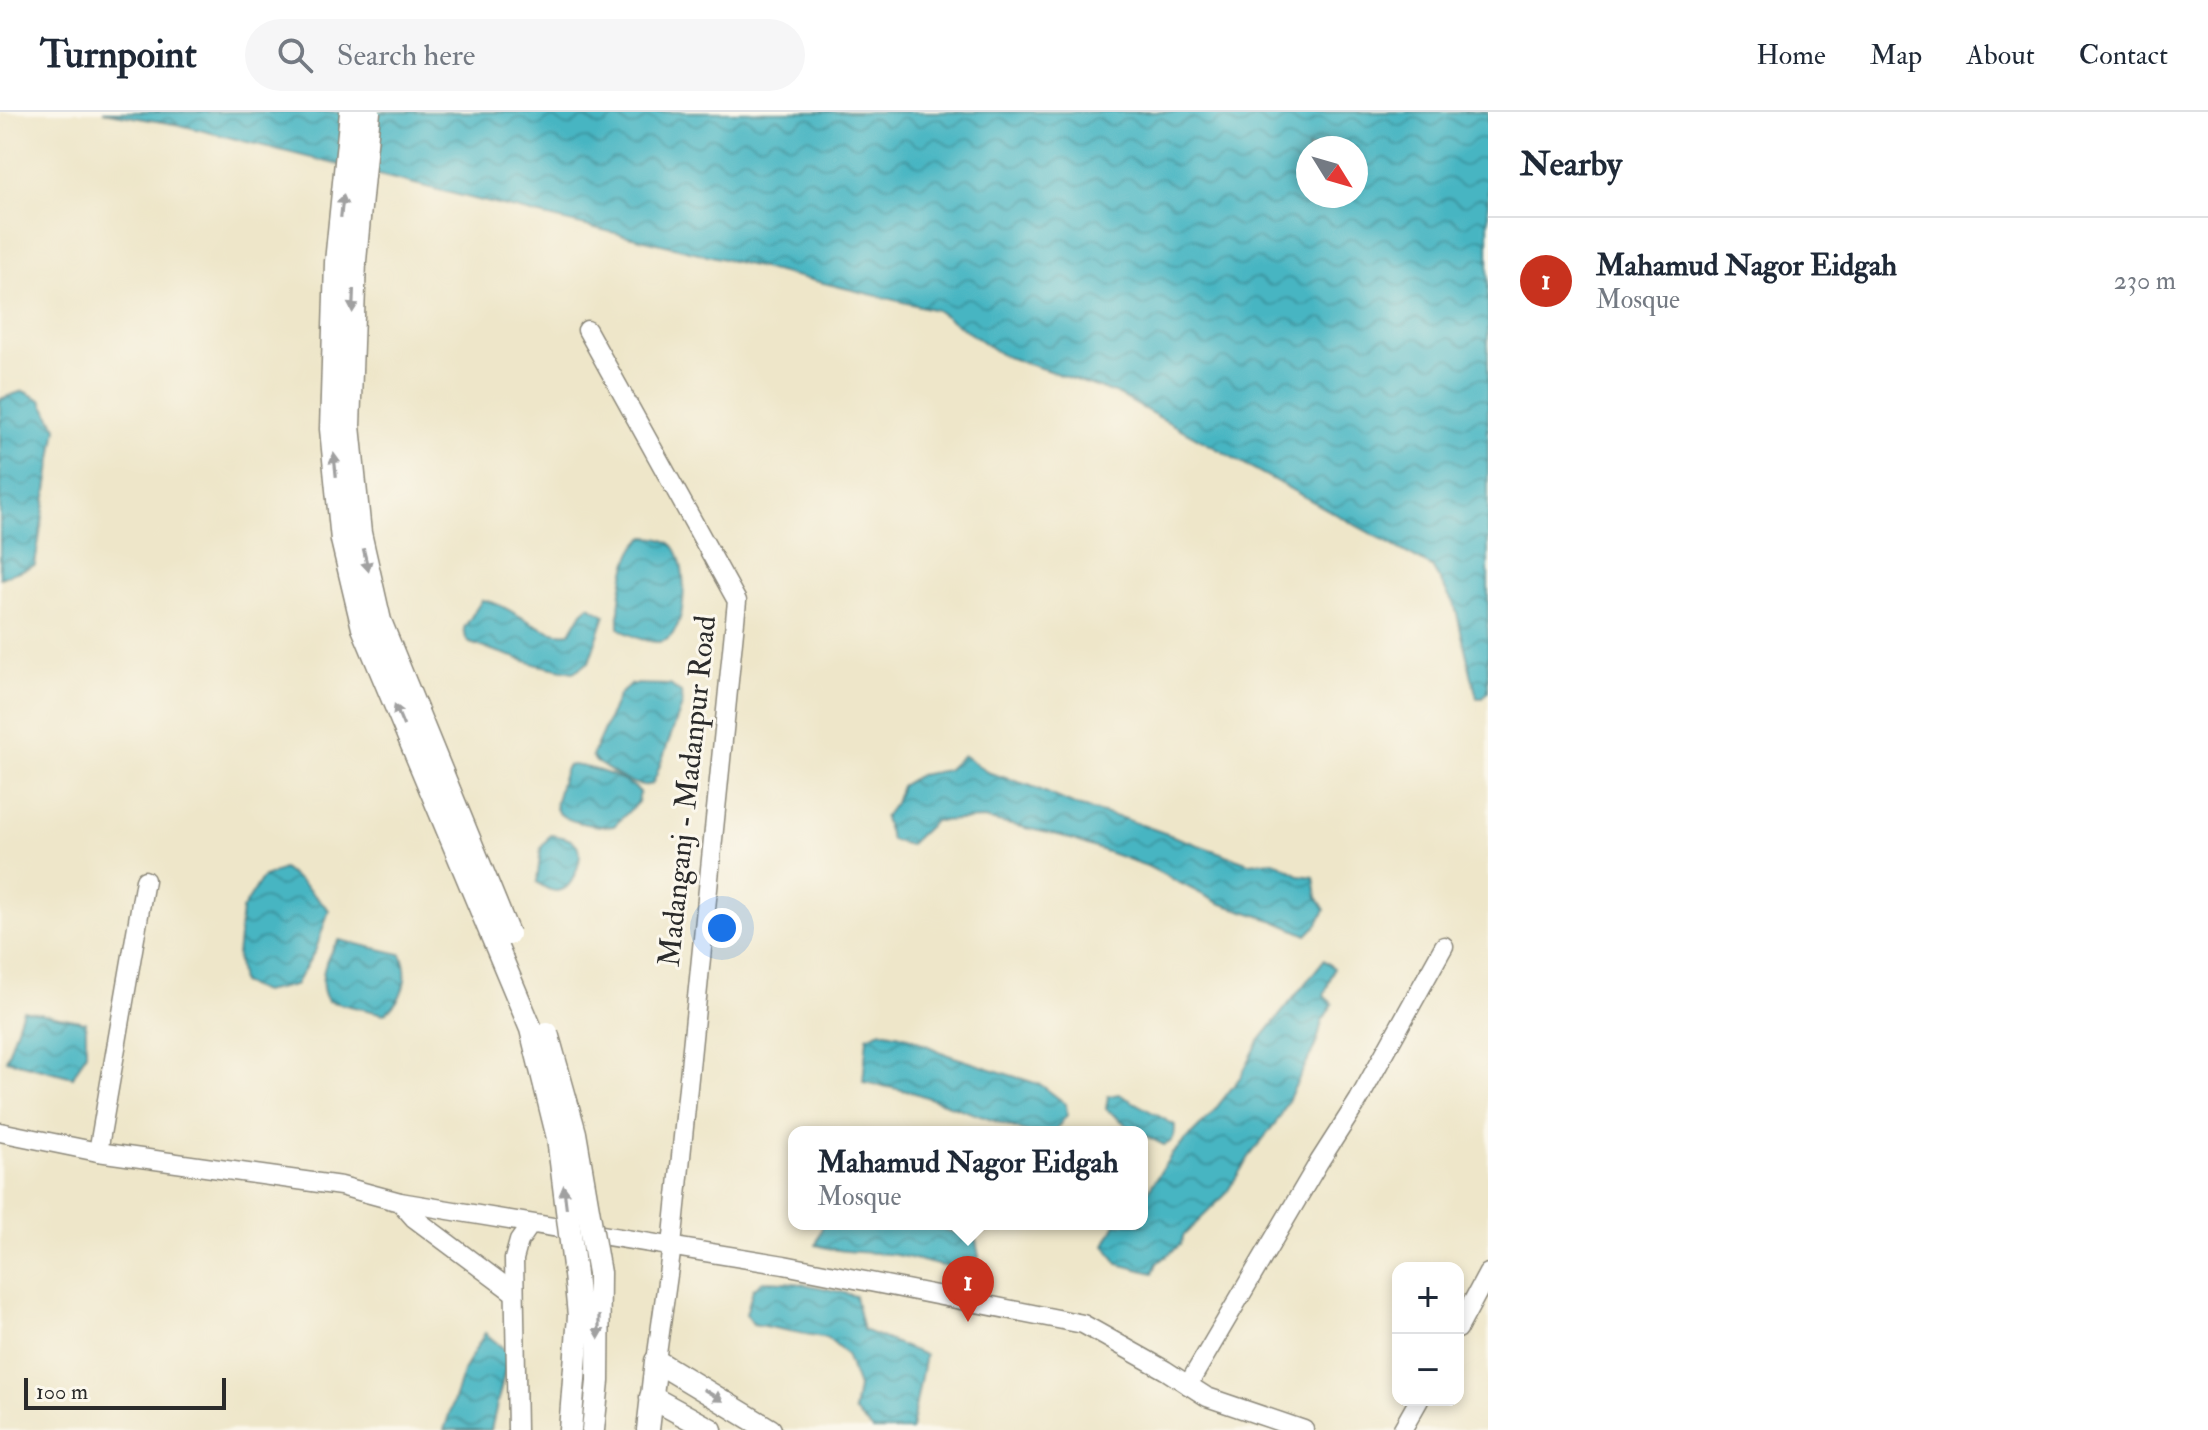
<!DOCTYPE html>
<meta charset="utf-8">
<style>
:root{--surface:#fff;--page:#f6f6f7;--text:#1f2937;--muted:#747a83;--line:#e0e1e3;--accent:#c8321e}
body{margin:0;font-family:"IM FELL Double Pica",serif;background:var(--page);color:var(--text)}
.controls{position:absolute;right:24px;bottom:24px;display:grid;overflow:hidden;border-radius:16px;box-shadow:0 4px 12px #0003}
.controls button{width:72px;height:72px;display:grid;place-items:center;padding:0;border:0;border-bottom:2px solid var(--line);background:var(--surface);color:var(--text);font:40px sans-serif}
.compass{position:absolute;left:1296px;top:24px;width:72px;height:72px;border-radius:50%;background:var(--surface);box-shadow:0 4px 12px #0003;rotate:127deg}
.scale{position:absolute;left:24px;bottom:20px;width:202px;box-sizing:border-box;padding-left:8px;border:4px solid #2b2b2b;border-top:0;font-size:22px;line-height:28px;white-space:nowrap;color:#2b2b2b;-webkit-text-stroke:6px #fbf7ec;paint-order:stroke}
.you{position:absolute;left:722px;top:816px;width:28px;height:28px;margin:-20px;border:6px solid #fff;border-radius:50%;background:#1a73e8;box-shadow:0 0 0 12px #1a73e833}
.badge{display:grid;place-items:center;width:52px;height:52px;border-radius:50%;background:var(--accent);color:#fff;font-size:26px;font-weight:700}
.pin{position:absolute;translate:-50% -66px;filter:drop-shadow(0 2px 4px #0008)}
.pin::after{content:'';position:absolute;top:42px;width:28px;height:24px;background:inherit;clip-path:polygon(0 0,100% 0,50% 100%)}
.popup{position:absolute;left:788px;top:1014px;width:360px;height:104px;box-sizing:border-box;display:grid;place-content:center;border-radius:16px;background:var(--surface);filter:drop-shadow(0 2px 6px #0005);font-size:26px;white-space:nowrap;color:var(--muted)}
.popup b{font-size:30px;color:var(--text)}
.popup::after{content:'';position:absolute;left:50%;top:100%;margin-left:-16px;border:16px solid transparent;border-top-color:var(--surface)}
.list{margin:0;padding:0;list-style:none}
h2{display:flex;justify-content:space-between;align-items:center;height:104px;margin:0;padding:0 32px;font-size:34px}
h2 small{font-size:26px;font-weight:400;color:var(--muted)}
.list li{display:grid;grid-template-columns:52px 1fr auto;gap:24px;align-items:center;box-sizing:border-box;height:128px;padding:0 32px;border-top:2px solid var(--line)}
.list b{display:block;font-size:30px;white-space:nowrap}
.list p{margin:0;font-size:26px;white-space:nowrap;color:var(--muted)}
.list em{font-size:26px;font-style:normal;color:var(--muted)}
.icon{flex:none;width:44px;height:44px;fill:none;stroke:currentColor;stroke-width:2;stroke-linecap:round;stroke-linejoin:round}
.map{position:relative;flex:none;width:1488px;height:1318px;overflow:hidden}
header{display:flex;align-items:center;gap:48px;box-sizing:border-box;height:112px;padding:0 40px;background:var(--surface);border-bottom:2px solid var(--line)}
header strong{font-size:38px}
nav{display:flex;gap:44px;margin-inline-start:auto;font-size:28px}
.search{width:560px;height:72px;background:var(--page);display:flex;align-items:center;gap:20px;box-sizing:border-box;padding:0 28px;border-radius:44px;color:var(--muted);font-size:30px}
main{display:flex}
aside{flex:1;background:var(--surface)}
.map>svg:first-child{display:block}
.water{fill:url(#water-waves);stroke:#397076;stroke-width:2;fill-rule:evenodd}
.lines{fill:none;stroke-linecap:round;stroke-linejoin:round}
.minor-casing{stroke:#8c887a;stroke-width:21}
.major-casing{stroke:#8c887a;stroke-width:25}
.minor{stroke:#fff;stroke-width:18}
.major{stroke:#fff;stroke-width:22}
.major-bridge-casing{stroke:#8c887a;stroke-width:25;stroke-linecap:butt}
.major-bridge{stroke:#fff;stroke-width:22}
.oneway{fill:#a0a0a0}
.labels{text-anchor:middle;stroke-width:6;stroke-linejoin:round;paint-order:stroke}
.street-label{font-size:30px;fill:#2b2b2b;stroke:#fbf7ec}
</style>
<header>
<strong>Turnpoint</strong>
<div class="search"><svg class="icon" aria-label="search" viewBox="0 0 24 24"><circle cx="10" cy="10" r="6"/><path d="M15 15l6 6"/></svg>Search here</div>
<nav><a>Home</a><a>Map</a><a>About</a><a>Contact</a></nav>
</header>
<main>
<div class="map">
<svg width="1488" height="1318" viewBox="0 0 1488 1318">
<defs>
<pattern id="water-waves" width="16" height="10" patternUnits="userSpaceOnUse" patternTransform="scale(2)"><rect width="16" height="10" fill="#47b5c2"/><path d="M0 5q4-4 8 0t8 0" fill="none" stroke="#3b939e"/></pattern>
</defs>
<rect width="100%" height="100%" fill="#fbf7ec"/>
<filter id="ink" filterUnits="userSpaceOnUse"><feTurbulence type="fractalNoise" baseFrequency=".0125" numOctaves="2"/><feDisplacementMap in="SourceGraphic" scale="16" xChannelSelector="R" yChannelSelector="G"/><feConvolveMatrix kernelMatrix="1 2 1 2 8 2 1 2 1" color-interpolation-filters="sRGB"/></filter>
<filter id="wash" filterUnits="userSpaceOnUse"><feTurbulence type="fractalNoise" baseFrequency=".006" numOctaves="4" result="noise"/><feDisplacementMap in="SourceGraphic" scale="32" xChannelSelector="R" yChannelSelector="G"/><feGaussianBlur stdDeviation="1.8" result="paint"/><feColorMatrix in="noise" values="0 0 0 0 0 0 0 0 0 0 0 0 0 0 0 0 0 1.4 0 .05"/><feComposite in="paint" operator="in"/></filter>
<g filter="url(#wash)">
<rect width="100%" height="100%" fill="#eee6c9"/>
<g class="water">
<path d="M103,0H1488V580L1483,586H1477L1455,494L1432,455L1117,282L1002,243L936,198L482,89L180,13ZM1308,36H1356V84H1308Z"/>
<path d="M23,279L41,288L57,316L35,453L0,466V287Z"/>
<path d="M645,425C655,425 667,427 674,435C688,453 688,516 666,528C658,532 649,529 641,527C633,524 626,522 619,516C618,492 623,438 645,425Z"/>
<path d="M482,488C511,492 542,526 570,521L582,500L589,494L605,503L589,550L573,560L538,553L470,531L466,527L464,516Z"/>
<path d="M631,572L670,573L681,581L682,593L656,664L652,672C634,678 612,659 596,650L592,644L619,583Z"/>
<path d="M963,643L987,660L1031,674L1077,694L1125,707L1249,751L1274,749L1299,763L1314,765L1317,785L1325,798L1317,813L1307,823L1275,809L1219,791L1147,754L1062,724L984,707L934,709L909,733L891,728L884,706L895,691L901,674L919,663L947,658Z"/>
<path d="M573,653C594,656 625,665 640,680L638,690L614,714C601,715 560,711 556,696C554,691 558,683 559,678C561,669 563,662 567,654Z"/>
<path d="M550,723C571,725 585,731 578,754C571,777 559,788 537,770L541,736Z"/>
<path d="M283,757L301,770L329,798L316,837L295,873L263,880L241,871L237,843L242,798L262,766Z"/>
<path d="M339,828L401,842C411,864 403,889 384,902L328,889C316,871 326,843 339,828Z"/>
<path d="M1324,848L1334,856L1324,884L1333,892L1322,909L1317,930L1280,1005L1249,1045L1225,1083L1184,1123L1180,1133L1157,1151L1153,1161L1118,1152L1105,1133L1116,1112H1142V1081L1149,1078L1172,1042L1210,1004L1241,964L1259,929Z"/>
<path d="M23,898L86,910V941L73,965L6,948Z"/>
<path d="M881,919L906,924L948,943L1041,973L1066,992L1067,1003L1054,1020H1026L912,980L863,970L867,925Z"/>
<path d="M1119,982L1175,1013C1175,1023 1174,1030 1164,1033L1132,1017L1106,997L1108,984Z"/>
<path d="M823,1112C878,1112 924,1106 976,1128L979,1145C974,1150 971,1154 964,1155C942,1158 918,1146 896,1143C869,1139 843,1142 816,1133Z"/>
<path d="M763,1169C795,1169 824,1175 855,1184L863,1218L925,1243L911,1318H873L854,1300L858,1275L846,1242L827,1226L753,1212L746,1202L753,1177Z"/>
<path d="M485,1221L509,1241L491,1318H444L464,1257Z"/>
</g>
</g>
<g filter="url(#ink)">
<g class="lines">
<defs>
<g id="minor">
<path d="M587,218L737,489L672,1134L656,1249"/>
<path d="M0,1020L98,1040L341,1074L400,1090L784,1153L1083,1212L1165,1258L1207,1285L1304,1318"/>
<path d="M98,1040L145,768"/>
<path d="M400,1090L414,1106L513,1180"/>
<path d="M1458,1217L1488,1161"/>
<path d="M1188,1273L1319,1050L1358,989L1444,834"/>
<path d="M517,1318L514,1147L519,1129L531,1112"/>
<path d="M1402,1318L1419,1288"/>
</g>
<g id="major">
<path d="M651,1285L711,1318"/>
<path d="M570,1318L579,1204L575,1162"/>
<path d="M593,1318L598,1269L599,1161"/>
<path d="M648,1318L656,1249L770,1318"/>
</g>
</defs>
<use href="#minor" class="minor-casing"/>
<use href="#major" class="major-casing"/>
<use href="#minor" class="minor"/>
<use href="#major" class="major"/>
<defs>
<g id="major-bridge">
<path d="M351,0L336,150L331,317L342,428L363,516L531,917L558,1026L575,1162"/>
<path d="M369,0L355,149L349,314L360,421L380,509L508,822"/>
<path d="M547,921L575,1021L599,1161"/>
</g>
</defs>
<use href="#major-bridge" class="major-bridge-casing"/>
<use href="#major-bridge" class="major-bridge"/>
</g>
<defs><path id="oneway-solid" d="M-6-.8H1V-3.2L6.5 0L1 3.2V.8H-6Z" transform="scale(2)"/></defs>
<g class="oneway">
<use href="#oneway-solid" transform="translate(342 94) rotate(-84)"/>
<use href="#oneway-solid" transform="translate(353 189) rotate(92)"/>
<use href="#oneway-solid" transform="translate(335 353) rotate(-96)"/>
<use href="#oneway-solid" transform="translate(366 448) rotate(77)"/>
<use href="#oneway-solid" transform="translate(399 603) rotate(-113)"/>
<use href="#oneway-solid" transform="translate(565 1085) rotate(-97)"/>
<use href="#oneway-solid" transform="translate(599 1215) rotate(90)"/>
<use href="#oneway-solid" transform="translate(713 1283) rotate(31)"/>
</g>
</g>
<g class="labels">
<g class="street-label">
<text transform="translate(687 679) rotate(-84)" y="10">Madanganj - Madanpur Road</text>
</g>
</g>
</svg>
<div class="controls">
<button>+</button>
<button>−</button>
</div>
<svg class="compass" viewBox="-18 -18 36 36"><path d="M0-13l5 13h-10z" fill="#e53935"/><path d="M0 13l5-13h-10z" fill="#747a83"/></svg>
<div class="scale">100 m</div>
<div class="you"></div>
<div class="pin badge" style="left:968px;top:1210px">1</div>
<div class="popup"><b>Mahamud Nagor Eidgah</b>Mosque</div>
</div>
<aside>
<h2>Nearby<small></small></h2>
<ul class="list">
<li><span class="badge">1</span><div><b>Mahamud Nagor Eidgah</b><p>Mosque</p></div><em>230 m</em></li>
</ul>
</aside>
</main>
